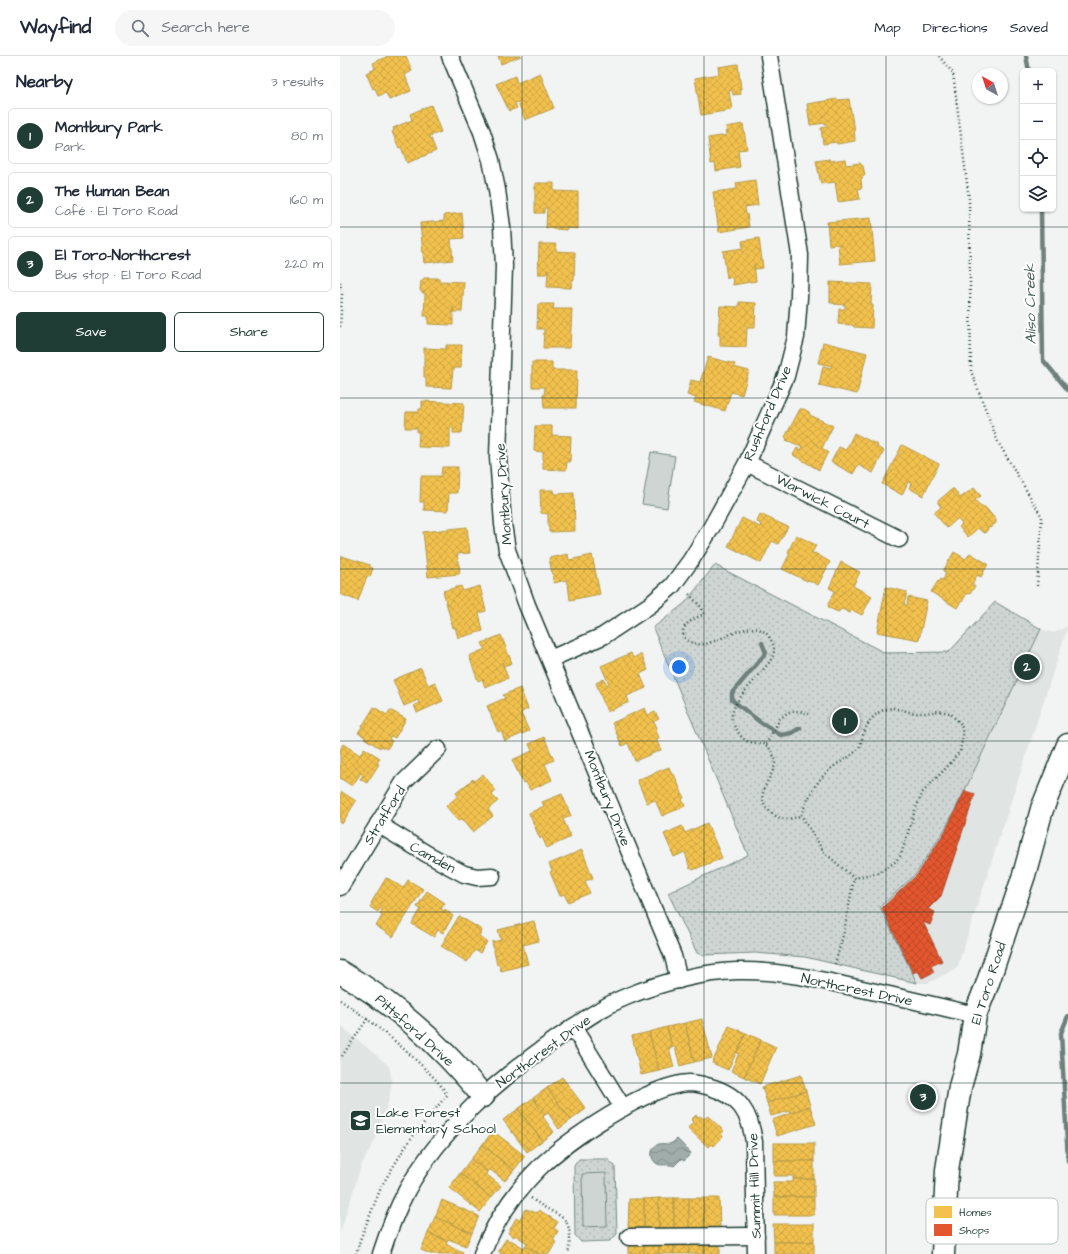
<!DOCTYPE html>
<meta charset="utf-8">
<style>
:root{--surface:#fff;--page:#f6f6f7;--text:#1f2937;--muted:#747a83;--line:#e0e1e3;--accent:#1f3d34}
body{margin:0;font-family:"Architects Daughter",sans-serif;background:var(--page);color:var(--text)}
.controls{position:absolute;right:12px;top:12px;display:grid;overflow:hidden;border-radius:6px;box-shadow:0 1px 3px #0004}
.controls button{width:36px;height:36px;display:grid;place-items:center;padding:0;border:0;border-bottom:1px solid var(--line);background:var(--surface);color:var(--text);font:20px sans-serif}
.compass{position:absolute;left:632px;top:12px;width:36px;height:36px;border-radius:50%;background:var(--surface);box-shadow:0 1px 3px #0004;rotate:321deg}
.you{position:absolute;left:339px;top:611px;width:14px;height:14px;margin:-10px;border:3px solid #fff;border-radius:50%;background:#1a73e8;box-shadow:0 0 0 6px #1a73e833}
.badge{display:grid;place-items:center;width:26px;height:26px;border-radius:50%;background:var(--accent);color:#fff;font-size:13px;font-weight:700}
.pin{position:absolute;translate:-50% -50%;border:2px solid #fff;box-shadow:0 1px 4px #0006}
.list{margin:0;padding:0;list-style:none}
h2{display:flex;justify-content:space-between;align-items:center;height:52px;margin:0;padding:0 16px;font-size:17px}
h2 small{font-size:13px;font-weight:400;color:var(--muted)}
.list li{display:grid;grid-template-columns:26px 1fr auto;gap:12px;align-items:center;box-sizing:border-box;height:56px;margin:0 8px 8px;padding:0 8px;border:1px solid var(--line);border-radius:6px}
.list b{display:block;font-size:15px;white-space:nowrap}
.list p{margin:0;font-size:13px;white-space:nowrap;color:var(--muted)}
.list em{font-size:13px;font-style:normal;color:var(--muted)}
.actions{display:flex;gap:8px;padding:12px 16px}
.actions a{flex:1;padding:9px 0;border:1px solid var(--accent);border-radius:6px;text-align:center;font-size:14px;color:var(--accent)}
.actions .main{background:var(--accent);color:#fff}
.icon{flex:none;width:22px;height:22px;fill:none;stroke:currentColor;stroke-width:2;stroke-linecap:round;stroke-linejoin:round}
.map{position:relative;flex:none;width:728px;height:1198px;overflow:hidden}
header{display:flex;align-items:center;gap:24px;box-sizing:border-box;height:56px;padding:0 20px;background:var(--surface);border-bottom:1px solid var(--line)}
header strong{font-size:19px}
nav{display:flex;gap:22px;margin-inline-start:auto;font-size:14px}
.search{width:280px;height:36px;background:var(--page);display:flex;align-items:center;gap:10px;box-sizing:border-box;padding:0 14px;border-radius:22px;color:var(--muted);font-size:15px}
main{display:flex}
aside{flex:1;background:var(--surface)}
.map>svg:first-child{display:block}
.built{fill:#e0e4e3}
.grass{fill:url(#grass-dots);stroke:#768984}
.pitch{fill:#ced5d3;stroke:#768984}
.water{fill:url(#water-waves);stroke:#6d807b}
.homes{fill:url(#homes-cross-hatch);stroke:#b39946}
.shops{fill:url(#shops-cross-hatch);stroke:#a94f30}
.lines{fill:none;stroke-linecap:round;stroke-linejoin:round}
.stream{stroke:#6d807b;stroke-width:4.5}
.street-casing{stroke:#1f3d34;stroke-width:19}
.secondary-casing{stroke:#1f3d34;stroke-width:25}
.primary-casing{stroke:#1f3d34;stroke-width:25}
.path{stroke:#1f3d34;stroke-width:2.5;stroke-dasharray:1 3;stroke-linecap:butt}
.street{stroke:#fff;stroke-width:16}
.secondary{stroke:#fff;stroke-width:22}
.primary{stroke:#fff;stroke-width:22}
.grid{fill:none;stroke:#1f3d34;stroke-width:1;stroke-opacity:0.55}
.labels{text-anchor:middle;stroke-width:4;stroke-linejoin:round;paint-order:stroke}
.street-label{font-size:14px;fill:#1f3d34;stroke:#fff}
.poi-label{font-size:14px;fill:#1f3d34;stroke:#fff;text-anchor:start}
.water-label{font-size:15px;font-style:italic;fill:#465f57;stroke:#fff}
.key{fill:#fff;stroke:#bcc5c2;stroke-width:1}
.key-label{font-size:11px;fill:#1f3d34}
</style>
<header>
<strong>Wayfind</strong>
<div class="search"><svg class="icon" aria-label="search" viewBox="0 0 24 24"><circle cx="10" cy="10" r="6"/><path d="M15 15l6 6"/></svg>Search here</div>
<nav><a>Map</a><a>Directions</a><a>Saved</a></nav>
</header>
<main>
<aside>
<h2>Nearby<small>3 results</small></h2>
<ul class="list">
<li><span class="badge">1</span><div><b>Montbury Park</b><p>Park</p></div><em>80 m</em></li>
<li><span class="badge">2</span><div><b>The Human Bean</b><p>Café · El Toro Road</p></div><em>160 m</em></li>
<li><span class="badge">3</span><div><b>El Toro-Northcrest</b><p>Bus stop · El Toro Road</p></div><em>220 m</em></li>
</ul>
<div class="actions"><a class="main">Save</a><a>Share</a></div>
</aside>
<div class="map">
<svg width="728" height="1198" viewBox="0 0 728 1198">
<defs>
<pattern id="grass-dots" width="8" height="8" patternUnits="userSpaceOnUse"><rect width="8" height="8" fill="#ced5d3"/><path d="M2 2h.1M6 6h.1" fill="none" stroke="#b0b8b6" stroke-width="1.8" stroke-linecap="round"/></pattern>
<pattern id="water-waves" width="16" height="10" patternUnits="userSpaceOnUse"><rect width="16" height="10" fill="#a1adaa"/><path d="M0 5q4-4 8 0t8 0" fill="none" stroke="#838e8b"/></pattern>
<pattern id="homes-cross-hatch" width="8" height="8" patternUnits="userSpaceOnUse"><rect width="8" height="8" fill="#f2c14e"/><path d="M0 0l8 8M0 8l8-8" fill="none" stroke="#cfa745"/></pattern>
<pattern id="shops-cross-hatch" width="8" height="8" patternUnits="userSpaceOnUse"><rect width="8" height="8" fill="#e4572e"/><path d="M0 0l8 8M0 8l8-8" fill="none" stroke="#b84928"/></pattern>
</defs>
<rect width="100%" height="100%" fill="#f2f3f3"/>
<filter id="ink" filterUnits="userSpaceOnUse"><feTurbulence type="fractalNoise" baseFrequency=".025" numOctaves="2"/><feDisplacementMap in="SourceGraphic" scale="8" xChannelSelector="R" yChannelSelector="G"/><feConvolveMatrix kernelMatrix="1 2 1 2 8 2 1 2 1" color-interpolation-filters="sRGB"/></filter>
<g filter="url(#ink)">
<g class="built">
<path d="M728,570L617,912L588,927H577L540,851L576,818L701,573L714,577Z"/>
<path d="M0,969L49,1010L52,1025L49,1043L35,1084L21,1110L0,1177Z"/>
</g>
<g class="grass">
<path d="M375,509L545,597L609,596L655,546L701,573L625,734L605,773L576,818L540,851L577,927L465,901L415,897L363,899L357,897L328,837L408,799L313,572L345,547Z"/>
<path d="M239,1103H267L275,1110L277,1178L270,1185L241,1186L235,1179L234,1110Z"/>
</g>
<g class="pitch">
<path d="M311,396L335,400L327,452L302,448Z"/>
<path d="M266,1117L267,1170L243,1171L242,1118Z"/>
</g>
<path class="water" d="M337,1083L351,1097L344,1105L341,1103L334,1110C327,1107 321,1111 316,1107C309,1102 311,1090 319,1088C328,1086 327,1092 337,1083Z"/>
<g class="homes">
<path d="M48,0H66L72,15L65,19L71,35L49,44L46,37L38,40L35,32L33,33L26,17L35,13L33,7Z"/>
<path d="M158,0H181L161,8Z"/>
<path d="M398,8L401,33H400L401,38L393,39L392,34L389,35L392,54L361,59L355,22L379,18L378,11Z"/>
<path d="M200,17L214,52L185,64L178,46L175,47L177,52L169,55L156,28L175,20L177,27Z"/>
<path d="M497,43L498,44L509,43L513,68H514L515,85L497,88V86L483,88L481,72L486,71V67L470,69L467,48Z"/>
<path d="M91,49L101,76L90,80L96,95L67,107L61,91L59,92L52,76L54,75L53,72L72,64L70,58Z"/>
<path d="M403,68L407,93L398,94L400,111L376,115L375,107L371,108L368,82L387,79L386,71Z"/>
<path d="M490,103V105L505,103L506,109L520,107L523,110L525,119L521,123L522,132L518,133L520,143L498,146L495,126L481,128L476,105Z"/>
<path d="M415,124L418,149L405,151L406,158H407L409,171L379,176L373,136L397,133L396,127Z"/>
<path d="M195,127H214V135L238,136V173L226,172V174L206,172L207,152H204V157H195Z"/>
<path d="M122,157L124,182L111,183L113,204L84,207L80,167L104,165V159Z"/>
<path d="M531,162L535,205L500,208L498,188L489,189L487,166Z"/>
<path d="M419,182L423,212L415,213L414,208L416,225L393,229L392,221L387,222L383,195L403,192L402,185Z"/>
<path d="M199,188H216V195L235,196L234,224H232L231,232L207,231L208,213L206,218H198Z"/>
<path d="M84,222H99V225L124,226L122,256H113V251V269L88,268V260H84L85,237H82L80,234L81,225Z"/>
<path d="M490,226L532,228L531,249H533L532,272L514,271L512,269L498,268L499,253H505V249L494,248V247H490Z"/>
<path d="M399,246L416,247L415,272H407L406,291L380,290V279H378L380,250L399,251Z"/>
<path d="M198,248H214L213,253H232L230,292H203L204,273H197Z"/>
<path d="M483,286L527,297L517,338L479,329L483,310L491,312L492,310L478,307Z"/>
<path d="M106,289H122L121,312H115V313H113L111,332L86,331V321H84V292L106,293Z"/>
<path d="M368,301L395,308L394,311L409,315L402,339L391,336L385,355L354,346L356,342L347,339L351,324L360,326Z"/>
<path d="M192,306H212V314H237L236,352H204L203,339H204L205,331H192Z"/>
<path d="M82,345L124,347L122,377H113V372H110V392L78,391L79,376H77V372H65L66,356H79V353H82Z"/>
<path d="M460,353H464L469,356L470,359L493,370L482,392L488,396L479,414L453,399L457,392L461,394L463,391L446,384L447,383L445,381Z"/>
<path d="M195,370H212V379L231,380L230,406H227L226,414L203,413V396L194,395Z"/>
<path d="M514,377L538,389L537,391L544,395L533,417L518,409L513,418L491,406L499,391L506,394Z"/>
<path d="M562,389L599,408L583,440L569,432L571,427L568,426L562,439L542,428Z"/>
<path d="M102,411H118L117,437H109L108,455L84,454V446H80L81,420H101Z"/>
<path d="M634,432L641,440L635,444L641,451H645L656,464V467L650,472L649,471L645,477L642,476L638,472L628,481L619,471L622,468L617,463L607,472L594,457L601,451L598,447V445L612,433H614L620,442Z"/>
<path d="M200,434H214L215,438L234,437L235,475L209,476V471H208V458L201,457Z"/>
<path d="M420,458L448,471L438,488L432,485L421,507L388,490L402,462L420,471L421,468L417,466Z"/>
<path d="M127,471L130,497L117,498L120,515L119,518L88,521L83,476Z"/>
<path d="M456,479L476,489L472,497L475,498V497L490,506L478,529L468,524L467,525L442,513L450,497L448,496Z"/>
<path d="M614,496L626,503L630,497L648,508L641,521L637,519L632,529L635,530L630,538L627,537L622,546L621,545L617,552L591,536L598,525L599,526L601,523L603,524L604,522L606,516L603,515Z"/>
<path d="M228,498L229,504L252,499L260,538L230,544L228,528H227L226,524L214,527L209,502Z"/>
<path d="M2,500L30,509L29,511L33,512L30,521L27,520L18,545L0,538V504Z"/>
<path d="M501,506L520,516L513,530L532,540L522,559L512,554L510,557L502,553L498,556L489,552L488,548L495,535L489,532Z"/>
<path d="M121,530L123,535L140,530L146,555L139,557L143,575L118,582L115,571L113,572L103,535Z"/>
<path d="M546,531L567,536L564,549H567L568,541L587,545L579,584L537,576Z"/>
<path d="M161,579L172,607L164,610L162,606L168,622L145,631L142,623L138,625L129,600L145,593L142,587Z"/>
<path d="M291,597L293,602L301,598L308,614L300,618L306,632L287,640L289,646L267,656L256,627L264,623L267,629L269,628L261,610Z"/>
<path d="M81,612L88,629L95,626L103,645L77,657L74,649L79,647L78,644L64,650L53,624Z"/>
<path d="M180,632L188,653L183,655V656L181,657L189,675L165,685L161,675L158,676L147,650L165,642L163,639Z"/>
<path d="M34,651L47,659L50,654L66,663L55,682L51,680L49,683L52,685L47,693L41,690L40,692L24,682L25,681L18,677Z"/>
<path d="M305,652L308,659L315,656L319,663L312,666L315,667L317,672L316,674L319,682L316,683L321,694L295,705L288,687L282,690L272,667Z"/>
<path d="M204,681L214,704L205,708L212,724L190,734L186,726L183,727L172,704L192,695L189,688Z"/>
<path d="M3,688L20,699L24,692L40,702L37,707L39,708L27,727L20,723L23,719L21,717L12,730L0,722V694Z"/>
<path d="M329,711L332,719L334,718L344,742L342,743L345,750L322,760L315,744L307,747L297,724Z"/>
<path d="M143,718L156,735L152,739L158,745L148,753L153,760L133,776L122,763L118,765L106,750L118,740L116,737L133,723L134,725Z"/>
<path d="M2,736L16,745L2,768L0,767V738Z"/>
<path d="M222,738L231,760L223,763L231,781L207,792L202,781L200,783L189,757L204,750L202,746Z"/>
<path d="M367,767L382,802L353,814L352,812L350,813L345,796L334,801L324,778L342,770L345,777Z"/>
<path d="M242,794L253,822L245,825L250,837L228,846L224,838L220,840L210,816L212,815L209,808Z"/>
<path d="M46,822L49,823L63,832L68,824L83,833L53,881L36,870L42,860L40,858L42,854L40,852L38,856L30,851L32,848L31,847Z"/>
<path d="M87,835L105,847L101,853L104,855L105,853L113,860L103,877L98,874L94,881L72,868L81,853L77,851Z"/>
<path d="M119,860L142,874L139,880L147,886L140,897L135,894L127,906L101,890Z"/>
<path d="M194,865L199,885L183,889L188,908L161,915L159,908L157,909L152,886L161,884L158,874Z"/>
<path d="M362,963L372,1002L354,1006L345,967Z"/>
<path d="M345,967L354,1006L340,1010L335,991H332L327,971Z"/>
<path d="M389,970L406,977L388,1014L372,1007Z"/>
<path d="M327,971L332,991L329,992L334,1011L319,1015L309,976Z"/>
<path d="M309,976L319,1015L301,1019L292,980Z"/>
<path d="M406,977L421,984L404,1021L391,1015L399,997H397Z"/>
<path d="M421,984L436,991L420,1028L404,1021Z"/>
<path d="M461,1019L466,1035L427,1047L422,1031Z"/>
<path d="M222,1021L246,1053L231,1064L207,1032Z"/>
<path d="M207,1032L231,1064L219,1073L208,1057L205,1059L193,1042Z"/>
<path d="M466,1035L470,1050L451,1057L450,1055L431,1060L427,1047Z"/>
<path d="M193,1042L205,1059L203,1061L214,1076L202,1085L178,1053Z"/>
<path d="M470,1050L476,1068L437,1080L432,1064Z"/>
<path d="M178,1053L202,1085L187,1096L163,1064Z"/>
<path d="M356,1059L358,1061L360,1060L364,1063L368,1060L384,1075L381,1078L383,1080L374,1090L372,1088L368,1091L348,1072L353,1066L351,1064Z"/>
<path d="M153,1075L185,1100L174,1114L142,1089Z"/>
<rect x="434" y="1087" width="40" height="18"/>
<path d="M142,1089L174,1114L165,1125L149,1113L147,1116L131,1103Z"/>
<path d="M131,1103L147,1116L146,1118L161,1130L151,1142L120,1117Z"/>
<path d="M434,1105H474V1123H453V1120H434Z"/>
<path d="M120,1117L151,1142L140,1156L109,1132Z"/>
<path d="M453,1123H474V1141H434L433,1126H453Z"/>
<rect x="434" y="1141" width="40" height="18"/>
<path d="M319,1142V1173H304V1143Z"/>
<rect x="319" y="1142" width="15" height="31"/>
<rect x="334" y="1142" width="15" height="31"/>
<rect x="349" y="1142" width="15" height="31"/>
<path d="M364,1142H379L380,1173H364Z"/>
<path d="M289,1143H304V1173L288,1174Z"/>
<path d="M102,1144L139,1160L132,1177L95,1161Z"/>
<path d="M186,1153L197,1157L199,1154L218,1166L214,1172L218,1175L213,1184L216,1186L209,1198H199L185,1190L187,1187L175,1179L174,1181L168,1177L176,1162L179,1164Z"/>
<path d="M95,1161L132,1177L126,1190L108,1183L107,1185L88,1177Z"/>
<path d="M433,1168H474V1186H434Z"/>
<path d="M88,1177L107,1185L106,1188L123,1196L122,1198H90L81,1194Z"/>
<path d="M166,1183L170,1185L171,1184L184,1192L185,1190L199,1198H160L161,1197L158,1195Z"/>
<rect x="434" y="1186" width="40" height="12"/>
<rect x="288" y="1188" width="16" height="10"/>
<rect x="304" y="1188" width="15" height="10"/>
<rect x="319" y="1188" width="15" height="10"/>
<rect x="334" y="1188" width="15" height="10"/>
<rect x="349" y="1188" width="15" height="10"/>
<rect x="364" y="1188" width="16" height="10"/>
</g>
<g class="shops">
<path d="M689,599L693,601L687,621L681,619Z"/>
<path d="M625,735L635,738L601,840L588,853L595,856L590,869L583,866L602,905L591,910L594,916L582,922L578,915L573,917L542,852L578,818L606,774Z"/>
</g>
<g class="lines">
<g class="stream">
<path d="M686,0L689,15"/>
<path d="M701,153L703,304L728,334"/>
<path d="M422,587L426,597L392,637V644L420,666L441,679L452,677L460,672"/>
<path d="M728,960L721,977L728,1105"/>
</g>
<defs>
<g id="street">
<path d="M110,0L142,76L151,104L157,134L162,171L164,210L158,401L163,468L167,494L187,549L333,900L339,924"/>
<path d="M407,407L559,483"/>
<path d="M210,603L263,580L310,549L332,530L351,504L371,472L407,407L446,320L456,281L459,241L460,199L429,0"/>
<path d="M38,768L87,798L124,818L137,821L152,820"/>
<path d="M0,831L64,726L98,693"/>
<path d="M233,971L283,1052"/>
<path d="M289,1181L416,1180"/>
<path d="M41,1198C48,1176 56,1155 67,1134C102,1071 160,1022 219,981C241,966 263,950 288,940C320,927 362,916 397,915C434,914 472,922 508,930C551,939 593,949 635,959"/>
<path d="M142,1198C155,1165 173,1138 198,1113C227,1084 308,1029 349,1027C357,1027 363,1029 370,1031C399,1039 410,1057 414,1086L416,1198"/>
</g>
<path id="secondary" d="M0,916C38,938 75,967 106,999C119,1012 131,1026 143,1040"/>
<path id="primary" d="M603,1198L607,1114L620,1031L629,998L635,959L647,929L684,819L702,753L728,689"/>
</defs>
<use href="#street" class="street-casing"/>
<use href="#secondary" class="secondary-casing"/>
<use href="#primary" class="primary-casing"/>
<g class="path">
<path d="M599,0L613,17L629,143L631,315L658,386L702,461L697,530"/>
<path d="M0,226L2,238L0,272"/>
<path d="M349,538L362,552L364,558C358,561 351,564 346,569C336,582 353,590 365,588C386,584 418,556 432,586C439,599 426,610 418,620C410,630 390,649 392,663C392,667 395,671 397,674C399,678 403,683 407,685C416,689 426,684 431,695C432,697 434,701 435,703C438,720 407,739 433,758C442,765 451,764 461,759"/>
<path d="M553,652L574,657H586L599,655L610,657L621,668L623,679L620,695L609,709L583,736L575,754L561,799L554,807L539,816L514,822L484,796L461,759C469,740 476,724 493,711C501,705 511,701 518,693C521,689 522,684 523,679C529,663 536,654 553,652Z"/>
<path d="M426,688L440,663L448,656L459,655L469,658"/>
<path d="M495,908L504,876L514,822"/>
<path d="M0,944C28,963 54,983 79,1007C89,1017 100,1026 107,1039L69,1085L42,1129L20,1184L16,1198"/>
<path d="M2,1000L28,962"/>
<path d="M191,1142C217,1163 236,1155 228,1198"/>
</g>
<use href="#street" class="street"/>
<use href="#secondary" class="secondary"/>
<use href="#primary" class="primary"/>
</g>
</g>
<path class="grid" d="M182,0V1198M364,0V1198M546,0V1198M0,171H728M0,342H728M0,513H728M0,685H728M0,856H728M0,1027H728"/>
<defs>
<symbol id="school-square" viewBox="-11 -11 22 22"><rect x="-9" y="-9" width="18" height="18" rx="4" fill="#1f3d34" stroke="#fff"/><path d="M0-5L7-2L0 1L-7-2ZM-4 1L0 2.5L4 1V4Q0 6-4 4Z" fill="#fff"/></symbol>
</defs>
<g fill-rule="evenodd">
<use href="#school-square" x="8" y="1052" width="25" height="25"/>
</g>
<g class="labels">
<g class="street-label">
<text transform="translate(427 357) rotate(-67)" y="5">Rushford Drive</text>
<text transform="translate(163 438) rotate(-94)" y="5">Montbury Drive</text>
<text transform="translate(483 445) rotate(27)" y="5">Warwick Court</text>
<text transform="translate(268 742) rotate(68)" y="5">Montbury Drive</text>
<text transform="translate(44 759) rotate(-58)" y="5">Stratford</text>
<text transform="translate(93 801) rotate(29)" y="5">Camden</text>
<text transform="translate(648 927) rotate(-72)" y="5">El Toro Road</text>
<text transform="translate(517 933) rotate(12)" y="5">Northcrest Drive</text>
<text transform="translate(75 974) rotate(42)" y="5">Pittsford Drive</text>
<text transform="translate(203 995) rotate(-36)" y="5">Northcrest Drive</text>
<text transform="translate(414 1130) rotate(-92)" y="5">Summit Hill Drive</text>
</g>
<g class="poi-label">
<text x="36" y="1061">Lake Forest<tspan x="36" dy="16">Elementary School</tspan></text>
</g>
<g class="water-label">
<text transform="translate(690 248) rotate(-91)" y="5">Aliso Creek</text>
</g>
</g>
<rect x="586" y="1142" width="132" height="46" rx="6" class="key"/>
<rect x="594" y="1150" width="18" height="12" fill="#f2c14e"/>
<rect x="594" y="1168" width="18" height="12" fill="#e4572e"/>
<g class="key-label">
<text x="619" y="1160">Homes</text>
<text x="619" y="1178">Shops</text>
</g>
</svg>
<div class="controls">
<button>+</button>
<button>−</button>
<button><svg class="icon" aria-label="locate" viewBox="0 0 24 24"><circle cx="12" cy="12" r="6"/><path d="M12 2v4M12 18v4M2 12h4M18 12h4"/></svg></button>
<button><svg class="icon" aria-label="layers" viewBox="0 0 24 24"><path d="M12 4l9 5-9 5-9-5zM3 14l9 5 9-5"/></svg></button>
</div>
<svg class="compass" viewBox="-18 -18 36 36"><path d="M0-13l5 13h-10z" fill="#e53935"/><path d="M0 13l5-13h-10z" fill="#747a83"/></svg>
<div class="you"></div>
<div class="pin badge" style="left:505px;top:665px">1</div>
<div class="pin badge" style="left:687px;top:611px">2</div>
<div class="pin badge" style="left:583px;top:1041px">3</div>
</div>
</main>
